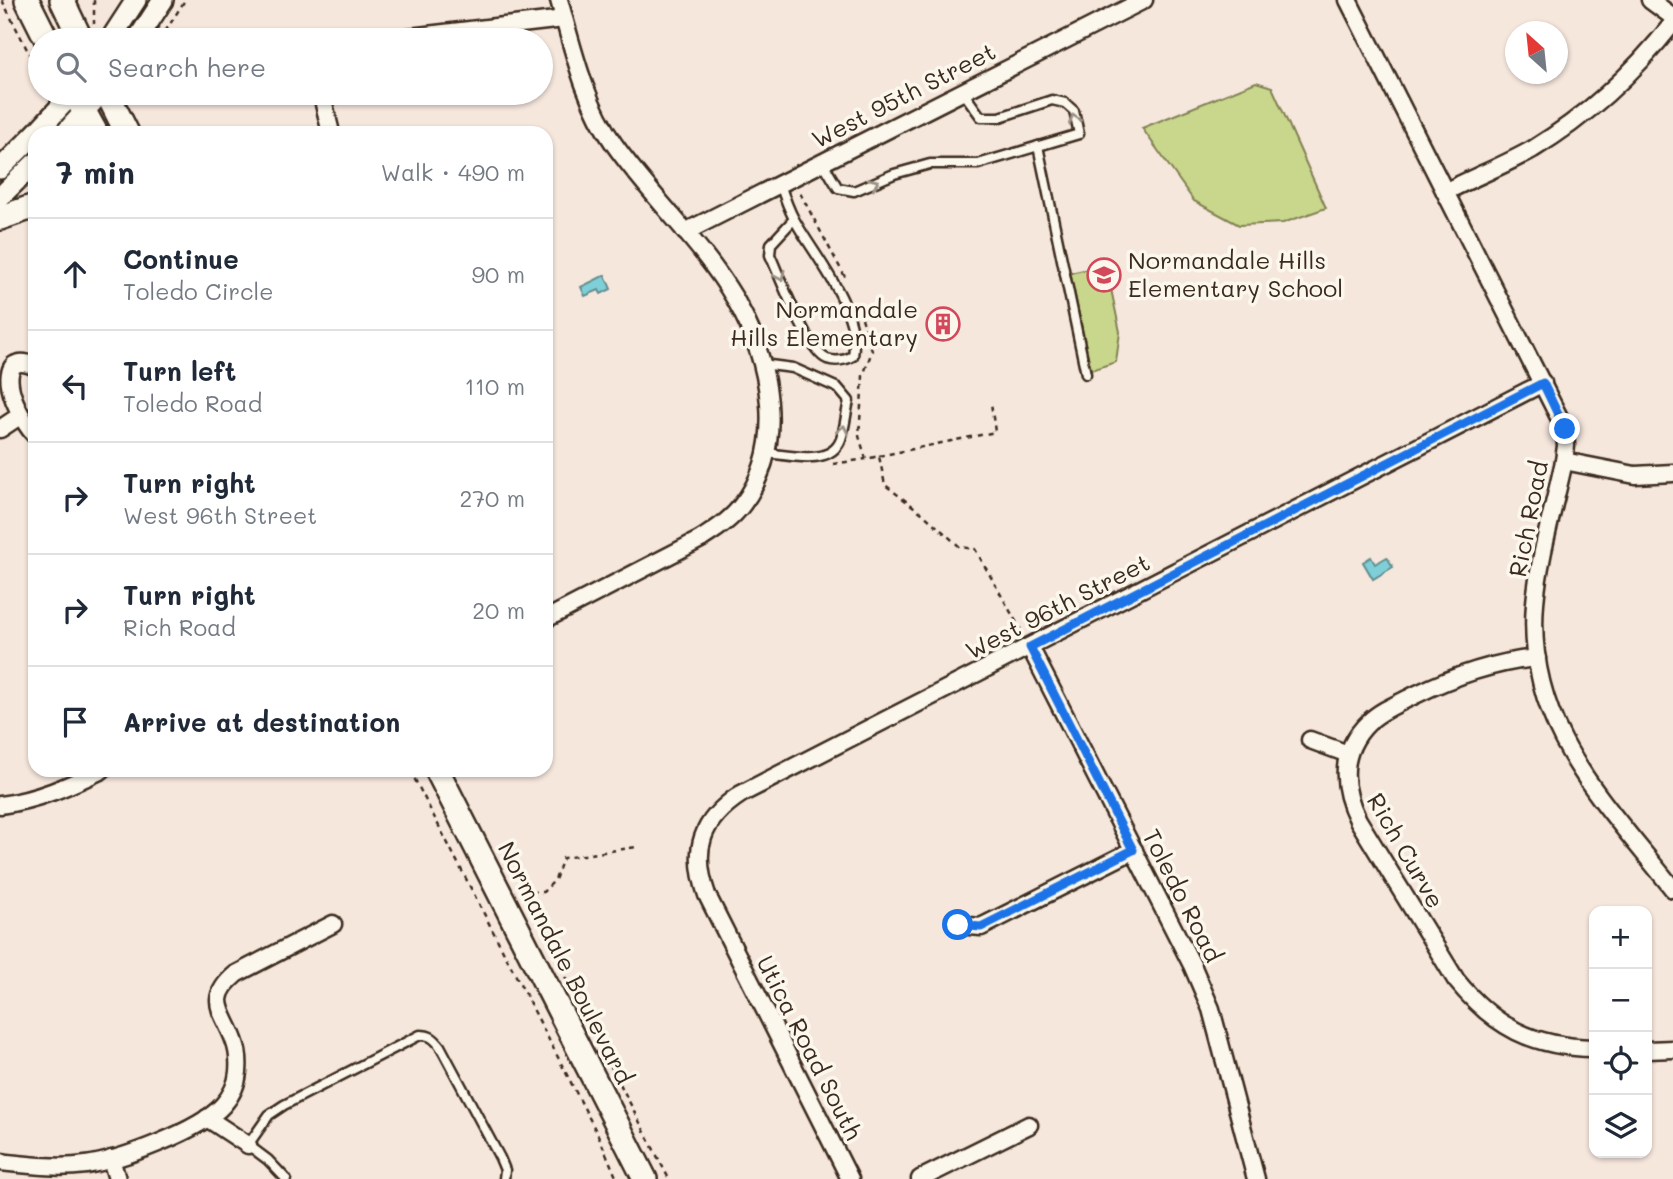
<!DOCTYPE html>
<meta charset="utf-8">
<style>
:root{--surface:#fff;--page:#f6f6f7;--text:#1f2937;--muted:#747a83;--line:#e0e1e3}
body{margin:0;font-family:Mali,sans-serif;background:var(--page);color:var(--text)}
.controls{position:absolute;right:21px;bottom:21px;display:grid;overflow:hidden;border-radius:14px;box-shadow:0 2px 5px #0004}
.controls button{width:63px;height:63px;display:grid;place-items:center;padding:0;border:0;border-bottom:2px solid var(--line);background:var(--surface);color:var(--text);font:35px sans-serif}
.compass{position:absolute;left:1505px;top:21px;width:63px;height:63px;border-radius:50%;background:var(--surface);box-shadow:0 2px 5px #0004;rotate:333deg}
.stop{position:absolute;width:21px;height:21px;margin:-16px;border:5px solid #1a73e8;border-radius:50%;background:#fff}
.stop.end{background:#1a73e8;border-color:#fff;box-shadow:0 2px 7px #0008}
.list{margin:0;padding:0;list-style:none}
h2{display:flex;justify-content:space-between;align-items:center;height:91px;margin:0;padding:0 28px;font-size:30px}
h2 small{font-size:23px;font-weight:400;color:var(--muted)}
.list li{display:grid;grid-template-columns:46px 1fr auto;gap:21px;align-items:center;box-sizing:border-box;height:112px;padding:0 28px;border-top:2px solid var(--line)}
.list b{display:block;font-size:26px;white-space:nowrap}
.list p{margin:0;font-size:23px;white-space:nowrap;color:var(--muted)}
.list em{font-size:23px;font-style:normal;color:var(--muted)}
.icon{flex:none;width:38px;height:38px;fill:none;stroke:currentColor;stroke-width:2;stroke-linecap:round;stroke-linejoin:round}
.map{position:relative;flex:none;width:1673px;height:1179px;overflow:hidden}
.search{position:absolute;background:var(--surface);box-shadow:0 2px 5px #0004;left:28px;top:28px;width:525px;height:77px;display:flex;align-items:center;gap:18px;box-sizing:border-box;padding:0 24px;border-radius:38px;color:var(--muted);font-size:26px}
.panel{position:absolute;background:var(--surface);box-shadow:0 2px 5px #0004;left:28px;top:126px;width:525px;height:651px;border-radius:21px}
.map>svg:first-child{display:block}
.green{fill:#c8d78b;stroke:#828054;stroke-width:2}
.water{fill:#7ecfd8;stroke:#638d8e;stroke-width:2}
.lines{fill:none;stroke-linecap:round;stroke-linejoin:round}
.service-casing{stroke:#3b2a1e;stroke-width:13}
.minor-casing{stroke:#3b2a1e;stroke-width:21}
.tertiary-casing{stroke:#3b2a1e;stroke-width:24}
.secondary-casing{stroke:#3b2a1e;stroke-width:28}
.path{stroke:#3b2a1e;stroke-width:2.5;stroke-dasharray:5 5;stroke-linecap:butt}
.service{stroke:#fbf7ec;stroke-width:8}
.minor{stroke:#fbf7ec;stroke-width:16}
.tertiary{stroke:#fbf7ec;stroke-width:19}
.secondary{stroke:#fbf7ec;stroke-width:23}
.oneway{stroke:#9b9085}
.route{stroke:#1a73e8;stroke-width:9}
.labels{text-anchor:middle;stroke-width:7;stroke-linejoin:round;paint-order:stroke}
.street-label{font-size:24px;fill:#3b2a1e;stroke:#fbf7ec}
.poi-label{font-size:24px;fill:#3b2a1e;stroke:#fbf7ec;text-anchor:start}
</style>
<div class="map">
<svg width="1673" height="1179" viewBox="0 0 1673 1179">
<rect width="100%" height="100%" fill="#f6e7dd"/>
<filter id="ink" filterUnits="userSpaceOnUse"><feTurbulence type="fractalNoise" baseFrequency=".0143" numOctaves="2"/><feDisplacementMap in="SourceGraphic" scale="14" xChannelSelector="R" yChannelSelector="G"/><feConvolveMatrix kernelMatrix="1 2 1 2 8 2 1 2 1" color-interpolation-filters="sRGB"/></filter>
<g filter="url(#ink)">
<g class="green">
<path d="M1256,82L1272,87L1326,208L1283,223L1239,225L1194,201L1142,128Z"/>
<path d="M1106,265L1120,332L1116,362L1091,370L1070,273Z"/>
</g>
<g class="water">
<path d="M605,275L611,289L601,294L599,290L585,296L581,287Z"/>
<path d="M1371,557L1375,564L1387,557L1393,567L1373,579L1363,562Z"/>
</g>
<g class="lines">
<defs>
<g id="service">
<path d="M1038,146L1086,374"/>
<path d="M823,163L838,188L854,191L894,174L930,164H978L1079,134L1074,111L1065,103L1052,100L1000,117H981L963,92"/>
<path d="M780,184C784,196 788,208 794,219C816,259 861,308 853,356C846,360 836,362 827,359C808,352 780,277 770,255L771,244L794,219"/>
<path d="M762,364L793,368L838,388L849,401C846,413 845,427 841,439C831,467 789,455 766,453"/>
<path d="M286,1179L268,1160L248,1145L269,1115L284,1105L420,1035C430,1035 434,1038 440,1046L500,1158L505,1170L504,1179"/>
</g>
<g id="minor">
<path d="M1348,0L1565,429L1566,446L1564,461C1554,508 1539,556 1535,603C1525,727 1603,800 1673,889"/>
<path d="M1650,0L1673,17"/>
<path d="M384,40L564,19"/>
<path d="M326,93L324,104L331,133"/>
<path d="M1445,192C1474,177 1505,165 1533,149C1589,115 1633,74 1673,23"/>
<path d="M685,232L1144,0"/>
<path d="M35,367C28,363 21,361 14,365C0,380 22,422 35,435"/>
<path d="M0,429L18,417"/>
<path d="M1564,461L1635,475L1673,473"/>
<path d="M546,619L701,539C716,529 731,520 742,505C788,445 770,360 735,299C702,243 651,197 614,144C584,101 573,49 559,0"/>
<path d="M1030,647L1192,965L1211,1009L1256,1179"/>
<path d="M1537,658C1494,662 1454,676 1415,695C1400,703 1381,710 1369,722C1339,751 1341,786 1358,820L1456,980C1494,1027 1533,1047 1594,1048"/>
<path d="M1310,740L1348,754"/>
<path d="M0,805C38,800 68,786 102,770"/>
<path d="M958,925L981,927L1134,850"/>
<path d="M1647,1050L1673,1049"/>
<path d="M207,1118L248,1145"/>
<path d="M111,1159L117,1179"/>
<path d="M0,1162C28,1165 58,1169 86,1165C120,1160 200,1131 223,1105C231,1096 237,1084 238,1072C239,1061 238,1050 234,1040C224,1012 205,1000 236,974L333,924"/>
<path d="M850,1179L707,895C691,850 701,820 741,794L1543,383"/>
<path d="M920,1179L1029,1125"/>
</g>
<g id="tertiary">
<path d="M110,40L136,0"/>
<path d="M137,40L163,0"/>
<path d="M36,133L73,93"/>
<path d="M65,133L101,93"/>
<path d="M0,169L35,134"/>
<path d="M0,197L35,163"/>
</g>
<g id="secondary">
<path d="M27,0L47,40"/>
<path d="M62,0L81,40"/>
<path d="M74,93L96,133"/>
<path d="M107,93L127,133"/>
<path d="M0,218L35,206"/>
<path d="M437,770L645,1179"/>
</g>
</defs>
<use href="#service" class="service-casing"/>
<use href="#minor" class="minor-casing"/>
<use href="#tertiary" class="tertiary-casing"/>
<use href="#secondary" class="secondary-casing"/>
<g class="path">
<path d="M2,0L40,75"/>
<path d="M94,0V24"/>
<path d="M160,40L185,0"/>
<path d="M800,193L845,277"/>
<path d="M862,318L872,351L863,376L859,436L866,459L879,456L885,485L922,513L960,547L975,549L1022,632"/>
<path d="M879,456L995,432L991,403"/>
<path d="M833,464L866,459"/>
<path d="M410,770L599,1137L617,1179"/>
<path d="M521,892H543L555,880L563,858L637,847"/>
<path d="M565,977L669,1179"/>
</g>
<use href="#service" class="service"/>
<use href="#minor" class="minor"/>
<use href="#tertiary" class="tertiary"/>
<use href="#secondary" class="secondary"/>
</g>
<defs><path id="oneway-chevron" d="M-2-3.5L2.5 0L-2 3.5" fill="none" stroke-width="1.6" stroke-linecap="round" stroke-linejoin="round" transform="scale(1.75)"/></defs>
<g class="oneway">
<use href="#oneway-chevron" transform="translate(1074 119) rotate(-109)"/>
<use href="#oneway-chevron" transform="translate(874 183) rotate(-24)"/>
<use href="#oneway-chevron" transform="translate(780 276) rotate(65)"/>
<use href="#oneway-chevron" transform="translate(843 430) rotate(-78)"/>
</g>
</g>
<g class="lines" filter="url(#ink)">
<path class="route" d="M958,925L981,927L1133,850L1030,647L1543,383L1565,429"/>
</g>
<defs>
<symbol id="school-ring" viewBox="-11 -11 22 22"><circle r="9.5" fill="#fbf7ec" stroke="#d1495b" stroke-width="1.5"/><path d="M0-5L7-2L0 1L-7-2ZM-4 1L0 2.5L4 1V4Q0 6-4 4Z" fill="#d1495b"/></symbol>
<symbol id="building-ring" viewBox="-11 -11 22 22"><circle r="9.5" fill="#fbf7ec" stroke="#d1495b" stroke-width="1.5"/><path d="M-4-6H4V6H1V3H-1V6H-4ZM-2.5-4.3h1.7v1.8h-1.7ZM.8-4.3h1.7v1.8H.8ZM-2.5-1h1.7V.8h-1.7ZM.8-1h1.7V.8H.8Z" fill="#d1495b"/></symbol>
</defs>
<g fill-rule="evenodd">
<use href="#school-ring" x="1085" y="256" width="38" height="38"/>
<use href="#building-ring" x="924" y="305" width="38" height="38"/>
</g>
<g class="labels">
<g class="street-label">
<text transform="translate(904 96) rotate(-27)" y="8">West 95th Street</text>
<text transform="translate(1529 519) rotate(-79)" y="8">Rich Road</text>
<text transform="translate(1058 607) rotate(-27)" y="8">West 96th Street</text>
<text transform="translate(1405 851) rotate(60)" y="8">Rich Curve</text>
<text transform="translate(1182 896) rotate(63)" y="8">Toledo Road</text>
<text transform="translate(565 963) rotate(63)" y="8">Normandale Boulevard</text>
<text transform="translate(809 1048) rotate(63)" y="8">Utica Road South</text>
</g>
<g class="poi-label">
<text x="1128" y="269">Normandale Hills<tspan x="1128" dy="28">Elementary School</tspan></text>
<text x="918" y="318" text-anchor="end">Normandale<tspan x="918" dy="28">Hills Elementary</tspan></text>
</g>
</g>
</svg>
<div class="controls">
<button>+</button>
<button>−</button>
<button><svg class="icon" aria-label="locate" viewBox="0 0 24 24"><circle cx="12" cy="12" r="6"/><path d="M12 2v4M12 18v4M2 12h4M18 12h4"/></svg></button>
<button><svg class="icon" aria-label="layers" viewBox="0 0 24 24"><path d="M12 4l9 5-9 5-9-5zM3 14l9 5 9-5"/></svg></button>
</div>
<svg class="compass" viewBox="-18 -18 36 36"><path d="M0-13l5 13h-10z" fill="#e53935"/><path d="M0 13l5-13h-10z" fill="#747a83"/></svg>
<div class="stop" style="left:958px;top:925px"></div>
<div class="stop end" style="left:1565px;top:429px"></div>
<div class="search"><svg class="icon" aria-label="search" viewBox="0 0 24 24"><circle cx="10" cy="10" r="6"/><path d="M15 15l6 6"/></svg>Search here</div>
<section class="panel">
<h2>7 min<small>Walk · 490 m</small></h2>
<ul class="list">
<li><svg class="icon" aria-label="ahead" viewBox="0 0 24 24"><path d="M12 20V5M6 11l6-6 6 6"/></svg><div><b>Continue</b><p>Toledo Circle</p></div><em>90 m</em></li>
<li><svg class="icon" aria-label="left" viewBox="0 0 24 24"><path d="M17 20v-9H6M10 6l-5 5 5 5"/></svg><div><b>Turn left</b><p>Toledo Road</p></div><em>110 m</em></li>
<li><svg class="icon" aria-label="right" viewBox="0 0 24 24"><path d="M7 20v-9h11M14 6l5 5-5 5"/></svg><div><b>Turn right</b><p>West 96th Street</p></div><em>270 m</em></li>
<li><svg class="icon" aria-label="right" viewBox="0 0 24 24"><path d="M7 20v-9h11M14 6l5 5-5 5"/></svg><div><b>Turn right</b><p>Rich Road</p></div><em>20 m</em></li>
<li><svg class="icon" aria-label="arrive" viewBox="0 0 24 24"><path d="M6 21V4h12l-3 4 3 4H6"/></svg><div><b>Arrive at destination</b></div></li>
</ul>
</section>
</div>
